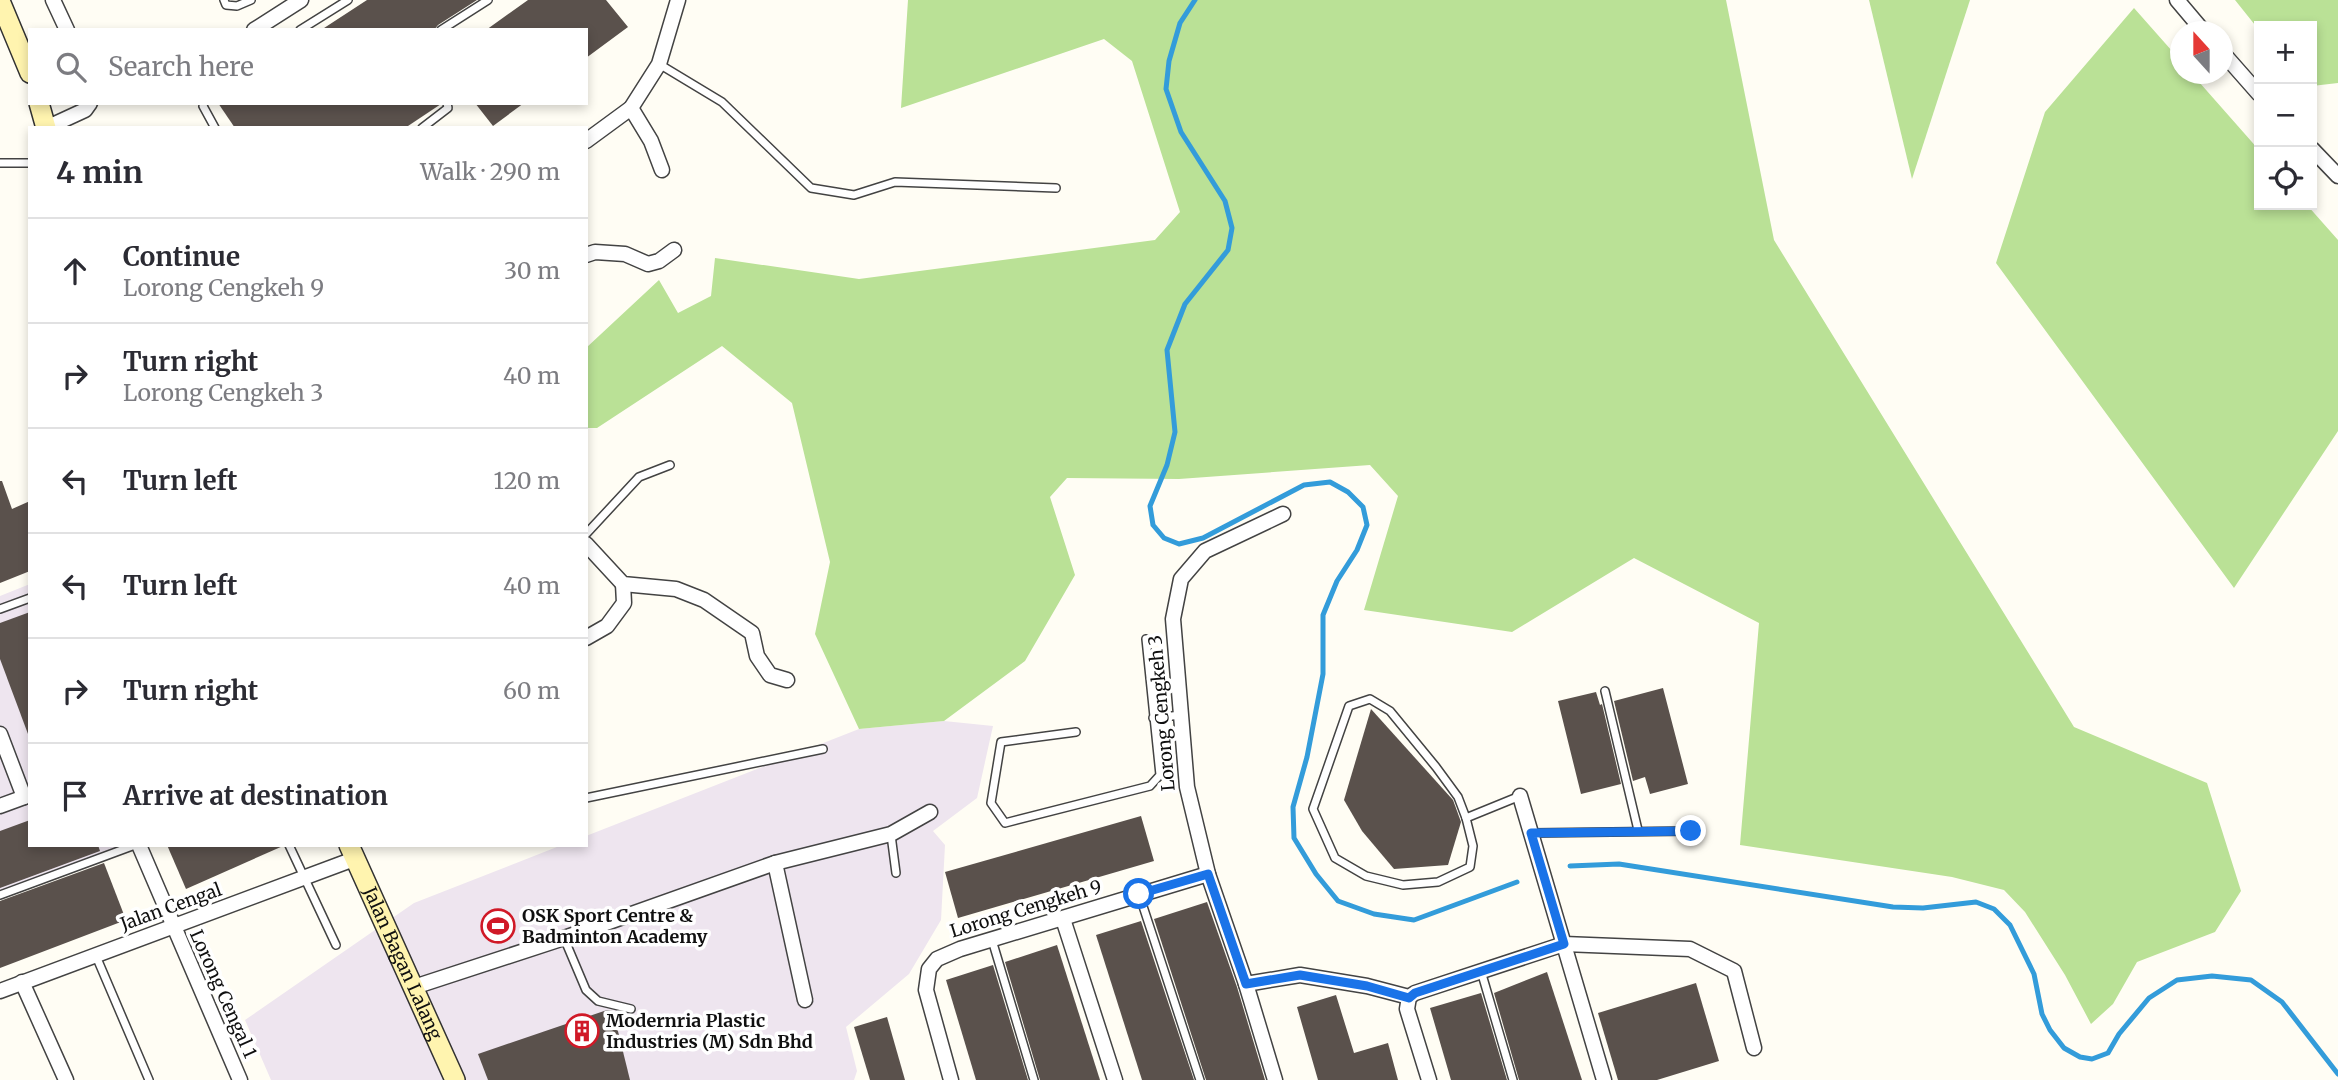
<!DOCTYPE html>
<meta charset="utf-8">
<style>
:root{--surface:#fff;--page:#f7f7f7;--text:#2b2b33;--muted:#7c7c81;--line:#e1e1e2}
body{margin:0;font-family:Merriweather,serif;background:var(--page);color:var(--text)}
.controls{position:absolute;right:21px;top:21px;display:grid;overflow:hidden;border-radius:0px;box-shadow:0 4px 10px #0003}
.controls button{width:63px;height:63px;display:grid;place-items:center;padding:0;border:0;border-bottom:2px solid var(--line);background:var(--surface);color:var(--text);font:35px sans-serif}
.compass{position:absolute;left:2170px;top:21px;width:63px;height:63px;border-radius:50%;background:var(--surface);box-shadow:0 4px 10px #0003;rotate:339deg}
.stop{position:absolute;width:21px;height:21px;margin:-16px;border:5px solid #1a73e8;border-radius:50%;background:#fff}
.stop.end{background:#1a73e8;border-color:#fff;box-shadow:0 2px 7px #0008}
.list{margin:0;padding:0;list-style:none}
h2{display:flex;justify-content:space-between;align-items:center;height:91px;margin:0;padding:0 28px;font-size:30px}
h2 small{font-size:23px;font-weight:400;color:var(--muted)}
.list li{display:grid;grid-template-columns:46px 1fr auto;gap:21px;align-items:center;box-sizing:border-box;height:105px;padding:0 28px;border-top:2px solid var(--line)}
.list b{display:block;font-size:26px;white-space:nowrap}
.list p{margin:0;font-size:23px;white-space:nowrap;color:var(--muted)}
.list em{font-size:23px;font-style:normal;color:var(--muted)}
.icon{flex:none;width:38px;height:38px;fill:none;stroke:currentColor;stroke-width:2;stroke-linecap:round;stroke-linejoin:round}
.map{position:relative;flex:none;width:2338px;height:1080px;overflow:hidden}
.search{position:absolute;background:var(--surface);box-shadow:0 4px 10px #0003;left:28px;top:28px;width:560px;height:77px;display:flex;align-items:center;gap:18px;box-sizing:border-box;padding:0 24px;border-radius:0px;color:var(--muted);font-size:26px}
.panel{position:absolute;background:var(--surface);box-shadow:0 4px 10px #0003;left:28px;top:126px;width:560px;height:721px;border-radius:0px}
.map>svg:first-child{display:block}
.industrial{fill:#eee5ef}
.forest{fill:#bae196}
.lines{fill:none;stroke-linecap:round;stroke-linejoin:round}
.stream{stroke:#339cda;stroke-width:5}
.building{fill:#5a514c}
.service-casing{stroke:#434343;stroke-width:10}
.minor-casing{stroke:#434343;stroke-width:17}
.secondary-casing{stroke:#323232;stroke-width:22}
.service{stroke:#fff;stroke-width:7}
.minor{stroke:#fff;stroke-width:14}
.secondary{stroke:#fff4af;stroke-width:19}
.route{stroke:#1a73e8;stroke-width:9}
.labels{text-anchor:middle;stroke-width:7;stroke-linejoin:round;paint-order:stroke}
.street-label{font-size:18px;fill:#101010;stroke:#fff}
.poi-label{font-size:18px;font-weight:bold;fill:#101010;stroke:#fff;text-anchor:start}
</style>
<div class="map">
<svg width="2338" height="1080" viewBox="0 0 2338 1080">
<rect width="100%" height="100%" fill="#fffdf4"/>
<g class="industrial">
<path d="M30,584V845H125L0,891V596Z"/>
<path d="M944,721L993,726L977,798L933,831L945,845L941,920L909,974L846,1027L857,1071L854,1080H271L245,1020L414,903L562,845H586V836L859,729Z"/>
</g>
<g class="forest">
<path d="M908,0H1726L1774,240L2074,727L2207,783L2241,891L2215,932L2137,962L2113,1004L2091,1024L2065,975L2025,912L2004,890L1952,877L1740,845L1759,623L1634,558L1512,632L1364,610L1398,496L1370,465L1179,479L1067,478L1050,497L1075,575L1025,661L944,721L859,729L815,634L830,562L792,403L722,346L597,428H586V348L659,280L678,313L711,296L715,258L859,279L1155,240L1180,212L1132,61L1104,39L901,108Z"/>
<path d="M1869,0H1970L1912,179Z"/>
<path d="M2235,0H2338V83L2312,86V26H2259V30Z"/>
<path d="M2134,8L2180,60V74H2192L2259,150V205H2307L2338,240V431L2234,588L1996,263L2045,112Z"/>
</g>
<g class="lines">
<g class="stream">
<path d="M1195,0L1180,23L1169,61L1166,89L1181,132L1225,201L1232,228L1228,250L1185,304L1167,350L1175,432L1167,465L1150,506L1153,525L1164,538L1179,544L1203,538L1304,485L1330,482L1348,492L1363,507L1367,525L1357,550L1337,581L1323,615V674L1307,757L1293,807L1294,838L1316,874L1338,901L1374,914L1414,920L1517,882"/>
<path d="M1570,866L1619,864L1893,907L1923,908L1976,902L1994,909L2010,925L2034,974L2042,1014L2050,1030L2064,1048L2080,1057L2092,1059L2108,1053L2119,1034L2149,998L2177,980L2212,976L2251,980L2282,1002L2338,1074"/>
</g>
</g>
<g class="building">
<path d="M367,0H477L438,25L434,30H321Z"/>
<path d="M528,0H606L628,27L586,58V30H486Z"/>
<path d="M218,103H441V104L405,128H235Z"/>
<path d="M475,103H524L493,126Z"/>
<path d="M0,481H2L12,509L30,501V571L0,583Z"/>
<path d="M30,612V734H28L0,659V623Z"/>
<path d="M1663,688L1688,784L1650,794L1645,777L1633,781L1614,701Z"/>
<path d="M1596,692L1600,705L1602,704L1621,784L1581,794L1558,701Z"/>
<path d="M1371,709L1453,800L1461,822L1448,865L1394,869L1362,831L1344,800Z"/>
<path d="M1141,816L1154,861L958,918L945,872Z"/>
<path d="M30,820V845H98L100,851L0,888V831Z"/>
<path d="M167,845H283V846L186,889Z"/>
<path d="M104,863L126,920L0,968V901Z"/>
<path d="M1207,902L1237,987L1265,1080H1206L1154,919Z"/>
<path d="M1141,921L1194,1080H1142L1096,935Z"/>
<path d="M1057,945L1100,1080H1040L1005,962Z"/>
<path d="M993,965L1028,1080H976L946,980Z"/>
<path d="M1547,972L1582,1080H1519L1494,993Z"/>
<path d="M1696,983L1719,1061L1657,1080H1618L1598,1013Z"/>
<path d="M1481,993L1507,1080H1451L1430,1008Z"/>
<path d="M1336,995L1354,1053L1388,1043L1398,1080H1318L1297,1007Z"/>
<path d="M607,1010L613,1011L630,1080H488L478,1054Z"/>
<path d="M887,1017L905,1080H870L854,1027Z"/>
</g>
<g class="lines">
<defs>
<g id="service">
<path d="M224,0L226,5L237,6L251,0"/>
<path d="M300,30L348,0"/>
<path d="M441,30L488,0"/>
<path d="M659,64L722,102L811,188L854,195L895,182L1056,188"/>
<path d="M204,103L203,106L215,128"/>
<path d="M422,128L448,108L447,103"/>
<path d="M0,163H30"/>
<path d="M586,534L639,477L670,465"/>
<path d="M0,609L30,598"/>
<path d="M1605,691L1638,830"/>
<path d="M1370,699L1390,711L1436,767L1458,797L1466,818L1473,846L1470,867L1438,882L1403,885L1366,876L1335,858L1313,809L1349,706Z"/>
<path d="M1153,718L1181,715"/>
<path d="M1076,732L1001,742L991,803L1005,823L1150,786L1160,775L1146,639"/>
<path d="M586,798L823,749"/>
<path d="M1466,818L1520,796"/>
<path d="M1532,833L1691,831"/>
<path d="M891,835L896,873"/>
<path d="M289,845L336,945"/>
<path d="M1139,894L1200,1080"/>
<path d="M0,895L135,845"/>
<path d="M564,938L586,990L598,1001L631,1009"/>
<path d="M992,940L1034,1080"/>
<path d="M96,956L149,1080"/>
<path d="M1481,971L1513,1080"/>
</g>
<g id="minor">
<path d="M53,0L67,30"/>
<path d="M2177,0L2204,32"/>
<path d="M254,30L301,0"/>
<path d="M2222,52L2259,94"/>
<path d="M631,108L651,141L662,170"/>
<path d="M46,128L85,110L90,103"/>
<path d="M586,141L631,108L659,64L678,0"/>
<path d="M2312,149L2338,176"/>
<path d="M586,255L595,252L625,254L648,264L659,261L674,250"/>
<path d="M586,544L623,584L676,589L704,600L752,633L757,656L770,675L787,680"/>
<path d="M586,638L607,626L624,603L623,584"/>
<path d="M0,734L24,797"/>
<path d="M1520,796L1604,1080"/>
<path d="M0,806L30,795"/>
<path d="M139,845L240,1080"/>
<path d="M775,863L805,1000"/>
<path d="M1063,919L1115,1080"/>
<path d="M22,982L66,1080"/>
<path d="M1246,984L1300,975L1367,986L1409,997L1415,993L1564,944L1690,949L1734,971L1754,1048"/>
<path d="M414,987L564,938L775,863L891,834L930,812"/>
<path d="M0,991L354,859"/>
<path d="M1409,997L1407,1009L1429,1080"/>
<path d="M951,1080L926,990L929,969L937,959L960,949L1208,874"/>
<path d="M1275,1080L1246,984L1208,874L1187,787L1173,619L1181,579L1205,551L1283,514"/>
</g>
<g id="secondary">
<path d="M0,1L30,73"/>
<path d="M39,103L46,128"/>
<path id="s1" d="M349,845L455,1080"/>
</g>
</defs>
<use href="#service" class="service-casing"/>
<use href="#minor" class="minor-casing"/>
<use href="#secondary" class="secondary-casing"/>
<use href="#service" class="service"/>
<use href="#minor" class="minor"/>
<use href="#secondary" class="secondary"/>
</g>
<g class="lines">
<path class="route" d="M1139,894L1208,874L1246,984L1300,975L1367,986L1409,998L1415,993L1564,944L1531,833L1691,831"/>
</g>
<defs>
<symbol id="stadium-ring" viewBox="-11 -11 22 22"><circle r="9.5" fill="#fff" stroke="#d01927" stroke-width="1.5"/><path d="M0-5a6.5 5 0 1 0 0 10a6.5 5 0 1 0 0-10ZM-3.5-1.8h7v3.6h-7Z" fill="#d01927"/></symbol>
<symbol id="building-ring" viewBox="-11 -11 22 22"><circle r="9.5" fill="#fff" stroke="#d01927" stroke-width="1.5"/><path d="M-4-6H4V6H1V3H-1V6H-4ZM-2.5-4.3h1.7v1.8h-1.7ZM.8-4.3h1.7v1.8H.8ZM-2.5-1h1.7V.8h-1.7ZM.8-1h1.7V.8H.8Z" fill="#d01927"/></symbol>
</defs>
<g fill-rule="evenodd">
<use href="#stadium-ring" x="479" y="907" width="38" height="38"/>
<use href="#building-ring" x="563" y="1012" width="38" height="38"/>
</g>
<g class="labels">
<g class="street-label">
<text transform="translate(1162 713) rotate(-95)" y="6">Lorong Cengkeh 3</text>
<text transform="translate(171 907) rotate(-20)" y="6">Jalan Cengal</text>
<text transform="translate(1026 909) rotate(-17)" y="6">Lorong Cengkeh 9</text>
<text dy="6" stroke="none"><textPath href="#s1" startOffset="130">Jalan Bagan Lalang</textPath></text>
<text transform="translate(223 994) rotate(66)" y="6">Lorong Cengal 1</text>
</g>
<g class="poi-label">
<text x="522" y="922">OSK Sport Centre &amp;<tspan x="522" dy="21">Badminton Academy</tspan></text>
<text x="606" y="1027">Modernria Plastic<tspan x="606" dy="21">Industries (M) Sdn Bhd</tspan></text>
</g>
</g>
</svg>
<div class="controls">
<button>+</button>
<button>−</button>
<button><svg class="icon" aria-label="locate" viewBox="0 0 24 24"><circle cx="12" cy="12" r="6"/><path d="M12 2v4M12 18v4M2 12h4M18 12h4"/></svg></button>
</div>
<svg class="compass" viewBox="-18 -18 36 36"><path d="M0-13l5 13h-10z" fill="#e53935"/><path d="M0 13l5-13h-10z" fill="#7c7c81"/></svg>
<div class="stop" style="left:1139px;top:894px"></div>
<div class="stop end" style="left:1691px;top:831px"></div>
<div class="search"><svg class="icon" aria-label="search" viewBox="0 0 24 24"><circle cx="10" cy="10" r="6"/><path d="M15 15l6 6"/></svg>Search here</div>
<section class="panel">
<h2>4 min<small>Walk · 290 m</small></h2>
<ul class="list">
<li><svg class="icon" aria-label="ahead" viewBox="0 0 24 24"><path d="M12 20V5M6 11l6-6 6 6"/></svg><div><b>Continue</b><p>Lorong Cengkeh 9</p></div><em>30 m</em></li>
<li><svg class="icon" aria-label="right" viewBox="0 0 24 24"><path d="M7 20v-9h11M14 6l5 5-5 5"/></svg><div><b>Turn right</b><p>Lorong Cengkeh 3</p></div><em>40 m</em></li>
<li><svg class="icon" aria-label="left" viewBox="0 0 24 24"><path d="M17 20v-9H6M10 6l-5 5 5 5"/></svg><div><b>Turn left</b></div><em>120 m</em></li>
<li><svg class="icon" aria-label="left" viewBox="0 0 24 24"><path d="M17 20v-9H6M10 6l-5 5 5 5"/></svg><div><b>Turn left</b></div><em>40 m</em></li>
<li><svg class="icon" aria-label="right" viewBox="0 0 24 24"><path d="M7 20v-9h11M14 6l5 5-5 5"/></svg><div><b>Turn right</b></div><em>60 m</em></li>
<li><svg class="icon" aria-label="arrive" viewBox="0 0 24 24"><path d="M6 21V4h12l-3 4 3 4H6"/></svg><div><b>Arrive at destination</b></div></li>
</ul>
</section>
</div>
